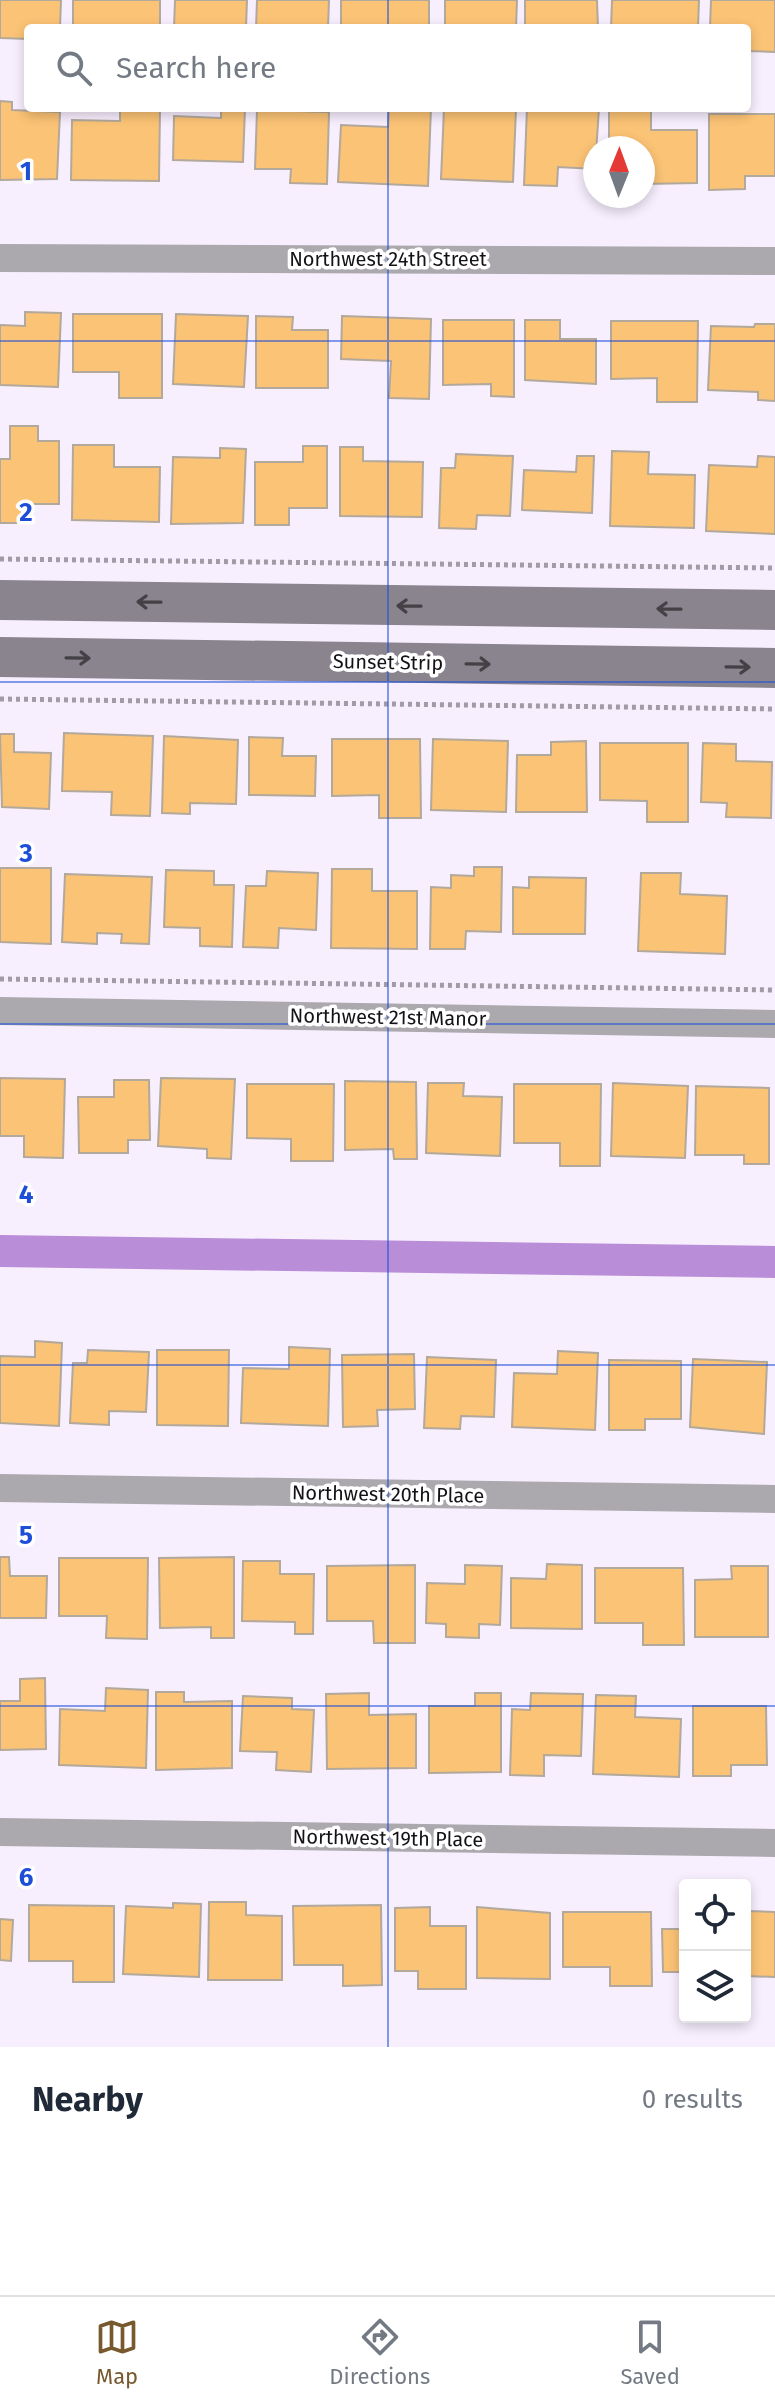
<!DOCTYPE html>
<style>
:root{--surface:#fff;--page:#f2f2f3;--text:#1f2937;--muted:#747a83;--line:#e0e1e3;--accent:#78592e}
body{margin:0;font-family:"Fira Sans",sans-serif;background:var(--page);color:var(--text)}
.controls{position:absolute;right:24px;bottom:24px;display:grid;overflow:hidden;border-radius:8px;box-shadow:0 4px 12px #0003}
.controls button{width:72px;height:72px;display:grid;place-items:center;padding:0;border:0;border-bottom:2px solid var(--line);background:var(--surface);color:var(--text);font:40px sans-serif}
.compass{position:absolute;left:583px;top:136px;width:72px;height:72px;border-radius:50%;background:var(--surface);box-shadow:0 4px 12px #0003;rotate:1deg}
.list{margin:0;padding:0;list-style:none}
h2{display:flex;justify-content:space-between;align-items:center;height:104px;margin:0;padding:0 32px;font-size:34px}
h2 small{font-size:26px;font-weight:400;color:var(--muted)}
.icon{flex:none;width:44px;height:44px;fill:none;stroke:currentColor;stroke-width:2;stroke-linecap:round;stroke-linejoin:round}
.map{position:relative;flex:none;width:775px;height:2047px;overflow:hidden}
.search{position:absolute;background:var(--surface);box-shadow:0 4px 12px #0003;left:24px;right:24px;top:24px;height:88px;display:flex;align-items:center;gap:20px;box-sizing:border-box;padding:0 28px;border-radius:8px;color:var(--muted);font-size:30px}
.sheet{height:248px;background:var(--surface)}
nav{display:flex;justify-content:space-around;align-items:center;box-sizing:border-box;height:112px;border-top:2px solid var(--line);background:var(--surface);font-size:22px;color:var(--muted)}
nav a{display:grid;justify-items:center;gap:4px}
nav .on{color:var(--accent)}
.map>svg:first-child{display:block}
.lines{fill:none;stroke-linecap:round;stroke-linejoin:round}
.canal{stroke:#b98dd8;stroke-width:32}
.building{fill:#fbc375;stroke:#b2a89b;stroke-width:2}
.path{stroke:#a19ba6;stroke-width:5;stroke-dasharray:4 4;stroke-linecap:butt}
.street{stroke:#aba8ae;stroke-width:28}
.secondary{stroke:#89848d;stroke-width:40}
.oneway{stroke:#434046}
.grid{fill:none;stroke:#1d4ed8;stroke-width:2;stroke-opacity:0.55}
.labels{text-anchor:middle;stroke-width:7;stroke-linejoin:round;paint-order:stroke}
.street-label{font-size:20px;fill:#141217;stroke:#fff}
.grid-label{font-size:26px;text-anchor:middle;font-weight:bold;fill:#1d4ed8;stroke:#fff;stroke-width:7;stroke-linejoin:round;paint-order:stroke}
</style>
<div class="map">
<svg width="775" height="2047" viewBox="0 0 775 2047">
<rect width="100%" height="100%" fill="#f8effe"/>
<g class="lines">
<path class="canal" d="M0,1251L775,1262"/>
</g>
<g class="building">
<path d="M0,0H61L60,28H28V39L0,38Z"/>
<rect x="73" y="0" width="87" height="28"/>
<path d="M175,0H247L246,28H174Z"/>
<path d="M257,0H329L328,28H256Z"/>
<rect x="341" y="0" width="88" height="28"/>
<path d="M445,0H517L516,28H445Z"/>
<path d="M525,0H597L598,28H525Z"/>
<path d="M612,0H699L698,28H611Z"/>
<path d="M711,0H775V52L747,51V28H710Z"/>
<path d="M0,101L12,102V110L60,112L57,179L0,180Z"/>
<path d="M120,108H160L159,181L71,180L72,120L120,121Z"/>
<path d="M221,108H245L243,162L173,160L174,116L221,118Z"/>
<path d="M389,108H431L428,186L338,182L341,125L388,127Z"/>
<path d="M444,108L516,109L513,182L441,179Z"/>
<path d="M527,108H599L595,169L558,167L557,186L524,185Z"/>
<path d="M609,108H651V130H697V183L643,184V148H609Z"/>
<path d="M257,110L329,112L327,184L290,183L291,169H255Z"/>
<path d="M709,114H775V176H745V189L709,190Z"/>
<path d="M25,312L61,313L58,387L0,385V325L25,326Z"/>
<path d="M73,314H162V398H119V372H73Z"/>
<path d="M176,314L248,316L244,387L173,384Z"/>
<path d="M256,316L293,317L292,330H328V388H256Z"/>
<path d="M342,316L431,319L429,399L389,398L391,361L341,359Z"/>
<path d="M443,320H514V397L491,396V384L443,385Z"/>
<path d="M525,320H560V339H596V384L525,380Z"/>
<path d="M611,321H698L697,402H657V378L611,379Z"/>
<path d="M755,324H775V401L758,400V392L708,390L711,326L754,327Z"/>
<path d="M10,426H38V441H59V504H21V523H0V459H10Z"/>
<path d="M73,445H114V467H160L159,522L72,520Z"/>
<path d="M303,446H327V508H289V525H255V462H303Z"/>
<path d="M340,447H363V461L423,462L422,517L340,516Z"/>
<path d="M220,448L246,449L243,523L171,524L173,457L220,458Z"/>
<path d="M612,451L649,452L648,474L695,475L694,528L610,526Z"/>
<path d="M456,454L513,456L510,516L477,515L476,529L439,528L441,468H455Z"/>
<path d="M577,456H594L592,513L522,510L524,470L576,472Z"/>
<path d="M758,456L775,457V534L706,531L709,465L757,467Z"/>
<path d="M64,733L153,736L150,816L111,815L112,792L62,791Z"/>
<path d="M0,734H14V752L51,753L49,809L2,807Z"/>
<path d="M164,736L238,740L236,804L190,803V814L162,813Z"/>
<path d="M249,737L283,738L282,756H316L315,796L249,795Z"/>
<path d="M332,739H420L421,818H379V795L332,796Z"/>
<path d="M433,739L508,741L506,812L431,810Z"/>
<path d="M586,741L587,812H516L517,755H551V742Z"/>
<path d="M600,743H688V822H647V801L600,800Z"/>
<path d="M703,743L736,744V761L772,762L771,818L726,817L727,803L701,802Z"/>
<path d="M474,867H502L501,932L466,931L465,949H430L431,887L451,888V875L474,876Z"/>
<path d="M0,868H51V944L0,942Z"/>
<path d="M332,869H372V891H417V949L331,948Z"/>
<path d="M166,870L214,871V885H234L232,947L200,946V928L164,927Z"/>
<path d="M267,871L318,873L316,930L279,928L278,948L243,947L246,886H266Z"/>
<path d="M641,873H681L680,894L727,896L725,954L638,951Z"/>
<path d="M65,874L152,877L149,944L121,943L122,934L97,933V944L62,942Z"/>
<path d="M529,877L586,878L585,934H513V887L529,888Z"/>
<path d="M0,1078L65,1079L63,1158L24,1157V1136H0Z"/>
<path d="M161,1078L235,1079L231,1159L207,1158V1149L158,1146Z"/>
<path d="M114,1080H149L150,1140H128V1153H79L78,1097H114Z"/>
<path d="M345,1081L416,1082L417,1159H394L393,1149L345,1150Z"/>
<path d="M428,1083H464L463,1096L502,1097L500,1156L426,1153Z"/>
<path d="M613,1083L688,1086L685,1158L611,1156Z"/>
<path d="M247,1084H334L333,1161H291V1139L247,1138Z"/>
<path d="M514,1084H601L600,1166H560V1143H514Z"/>
<path d="M696,1086L769,1088V1164H744V1155H695Z"/>
<path d="M35,1341L62,1343L59,1426L0,1423V1356L35,1357Z"/>
<path d="M289,1347L330,1349L328,1426L241,1423L243,1368L289,1369Z"/>
<path d="M88,1350L149,1352L146,1412L109,1411V1425L70,1423L73,1363H87Z"/>
<path d="M157,1350H229L228,1426L157,1425Z"/>
<path d="M558,1351L598,1353L595,1430L512,1427L514,1373L557,1374Z"/>
<path d="M414,1354L415,1409L377,1410L378,1426L343,1427L342,1355Z"/>
<path d="M427,1357L496,1360L494,1417L461,1416L460,1429L424,1428Z"/>
<path d="M693,1359L767,1362L764,1434L690,1427Z"/>
<path d="M609,1360L681,1361V1419H645V1430H609Z"/>
<path d="M0,1557H9L10,1576H47L46,1618H0Z"/>
<path d="M234,1557V1638H211V1627L160,1628L159,1558Z"/>
<path d="M59,1558H148L147,1639L106,1638L107,1616H59Z"/>
<path d="M243,1561H280V1574H314L313,1634H295V1622L242,1621Z"/>
<path d="M547,1564L582,1565V1629L511,1628V1578L546,1579Z"/>
<path d="M415,1565V1643H374L373,1621H327V1566Z"/>
<path d="M465,1565L502,1566L500,1625L479,1624V1638L446,1637V1624L426,1623L427,1583L465,1584Z"/>
<path d="M731,1566H768V1637H695V1580L732,1579Z"/>
<path d="M595,1568H683L684,1645H643V1623H595Z"/>
<path d="M45,1678L46,1749L0,1750V1701H20V1679Z"/>
<path d="M106,1688L148,1690L146,1768L59,1765L60,1709L105,1711Z"/>
<path d="M156,1692H184V1702L232,1701V1768L156,1770Z"/>
<path d="M369,1693V1715L416,1714V1768L327,1769L326,1694Z"/>
<path d="M475,1693H501V1772L429,1773V1706H475Z"/>
<path d="M531,1693L583,1694L581,1756L544,1755V1776L510,1775L512,1709L530,1710Z"/>
<path d="M596,1695L636,1696L635,1717L681,1719L679,1777L593,1774Z"/>
<path d="M243,1696L292,1698V1709L314,1710L311,1772L276,1770L277,1752L240,1751Z"/>
<path d="M693,1706H766L767,1765H731V1776H693Z"/>
<path d="M209,1902H246V1915L282,1916V1980H208Z"/>
<path d="M173,1903L201,1904L199,1977L123,1974L126,1906L173,1908Z"/>
<path d="M29,1905L114,1906V1982H73V1961H29Z"/>
<path d="M381,1905L382,1985L343,1986V1965H294L293,1906Z"/>
<path d="M430,1907V1926H466V1989H418V1971H395V1908Z"/>
<path d="M477,1907L550,1913V1979L477,1978Z"/>
<path d="M747,1911L775,1912V1977L745,1976Z"/>
<path d="M563,1912H651L652,1986H610V1967H563Z"/>
<path d="M0,1919L13,1920L11,1961L0,1960Z"/>
<path d="M662,1929H685V1981L682,1972H663Z"/>
</g>
<g class="lines">
<g class="path">
<path d="M0,559L775,568"/>
<path d="M0,699L775,709"/>
<path d="M0,979L775,990"/>
</g>
<g class="street">
<path d="M0,258L775,261"/>
<path d="M0,1011L775,1024"/>
<path d="M0,1488L775,1499"/>
<path d="M0,1832L775,1843"/>
</g>
<g class="secondary">
<path d="M0,600L775,610"/>
<path d="M0,657L775,668"/>
</g>
</g>
<defs><path id="oneway-shaft" d="M-6 0H5M1.5-3L5.5 0L1.5 3" fill="none" stroke-width="1.6" stroke-linecap="round" stroke-linejoin="round" transform="scale(2)"/></defs>
<g class="oneway">
<use href="#oneway-shaft" transform="translate(149 602) rotate(-179)"/>
<use href="#oneway-shaft" transform="translate(409 606) rotate(-179)"/>
<use href="#oneway-shaft" transform="translate(669 609) rotate(-179)"/>
<use href="#oneway-shaft" transform="translate(78 658) rotate(1)"/>
<use href="#oneway-shaft" transform="translate(478 664) rotate(1)"/>
<use href="#oneway-shaft" transform="translate(738 667) rotate(1)"/>
</g>
<path class="grid" d="M388,0V28M388,108V2047M0,341H775M0,682H775M0,1024H775M0,1365H775M0,1706H775"/>
<g class="labels">
<g class="street-label">
<text x="388" y="266">Northwest 24th Street</text>
<text transform="translate(388 662) rotate(1)" y="7">Sunset Strip</text>
<text transform="translate(388 1017) rotate(1)" y="7">Northwest 21st Manor</text>
<text transform="translate(388 1494) rotate(1)" y="7">Northwest 20th Place</text>
<text transform="translate(388 1838) rotate(1)" y="7">Northwest 19th Place</text>
</g>
</g>
<g class="grid-label">
<text x="26" y="180">1</text>
<text x="26" y="521">2</text>
<text x="26" y="862">3</text>
<text x="26" y="1203">4</text>
<text x="26" y="1544">5</text>
<text x="26" y="1886">6</text>
</g>
</svg>
<div class="controls">
<button><svg class="icon" aria-label="locate" viewBox="0 0 24 24"><circle cx="12" cy="12" r="6"/><path d="M12 2v4M12 18v4M2 12h4M18 12h4"/></svg></button>
<button><svg class="icon" aria-label="layers" viewBox="0 0 24 24"><path d="M12 4l9 5-9 5-9-5zM3 14l9 5 9-5"/></svg></button>
</div>
<svg class="compass" viewBox="-18 -18 36 36"><path d="M0-13l5 13h-10z" fill="#e53935"/><path d="M0 13l5-13h-10z" fill="#747a83"/></svg>
<div class="search"><svg class="icon" aria-label="search" viewBox="0 0 24 24"><circle cx="10" cy="10" r="6"/><path d="M15 15l6 6"/></svg>Search here</div>
</div>
<section class="sheet">
<h2>Nearby<small>0 results</small></h2>
<ul class="list">
</ul>
</section>
<nav>
<a class="on"><svg class="icon" aria-label="map" viewBox="0 0 24 24"><path d="M3 6l6-2 6 2 6-2v14l-6 2-6-2-6 2zM9 4v14M15 6v14"/></svg>Map</a>
<a><svg class="icon" aria-label="directions" viewBox="0 0 24 24"><path d="M12 3l9 9-9 9-9-9zM9 14v-3h6M13 9l2 2-2 2"/></svg>Directions</a>
<a><svg class="icon" aria-label="saved" viewBox="0 0 24 24"><path d="M7 4h10v16l-5-4-5 4z"/></svg>Saved</a>
</nav>
